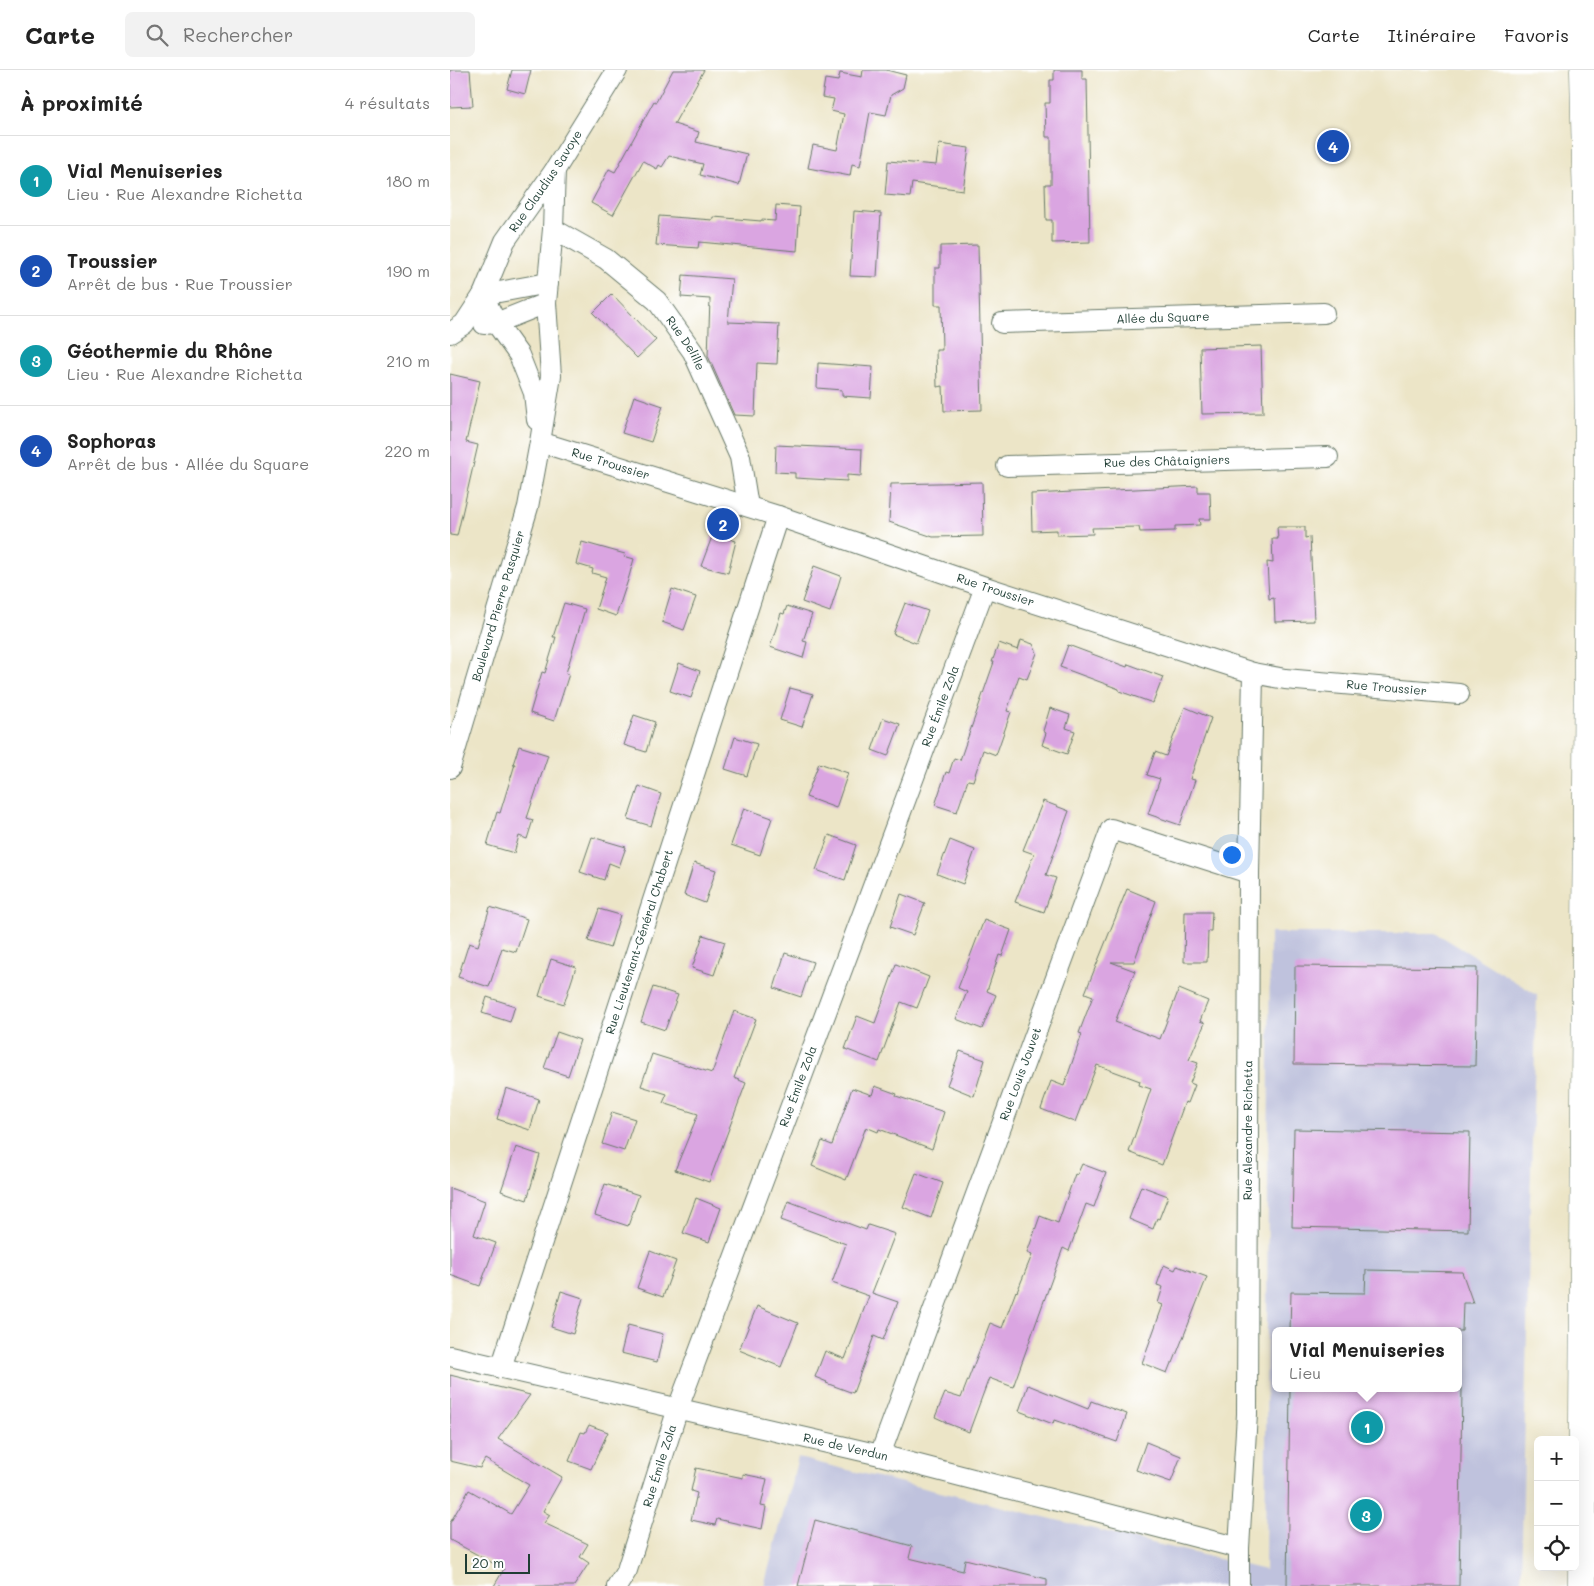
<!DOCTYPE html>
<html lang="fr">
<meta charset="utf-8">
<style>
:root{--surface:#fff;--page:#f2f2f2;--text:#222;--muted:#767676;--line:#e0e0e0;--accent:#d1495b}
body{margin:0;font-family:Mali,sans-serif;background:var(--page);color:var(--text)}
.controls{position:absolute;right:15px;bottom:15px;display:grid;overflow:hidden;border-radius:8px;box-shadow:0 5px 20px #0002}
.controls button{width:45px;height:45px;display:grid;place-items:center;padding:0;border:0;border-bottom:1px solid var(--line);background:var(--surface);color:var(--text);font:25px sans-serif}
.scale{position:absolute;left:15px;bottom:12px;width:65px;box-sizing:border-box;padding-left:5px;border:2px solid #1f3d34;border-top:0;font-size:14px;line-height:18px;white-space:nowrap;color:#1f3d34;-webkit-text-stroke:4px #fff;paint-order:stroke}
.you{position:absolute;left:781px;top:784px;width:18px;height:18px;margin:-12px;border:4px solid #fff;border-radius:50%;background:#1a73e8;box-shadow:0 0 0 8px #1a73e833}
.badge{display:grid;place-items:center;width:32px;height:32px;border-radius:50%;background:var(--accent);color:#fff;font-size:16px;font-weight:700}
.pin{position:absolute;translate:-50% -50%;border:2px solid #fff;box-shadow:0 1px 5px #0006}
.popup{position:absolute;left:822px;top:1257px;width:190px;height:65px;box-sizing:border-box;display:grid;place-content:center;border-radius:8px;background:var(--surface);filter:drop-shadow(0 1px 4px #0005);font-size:16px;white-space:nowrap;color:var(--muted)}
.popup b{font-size:19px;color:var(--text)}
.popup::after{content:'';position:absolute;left:50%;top:100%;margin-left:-10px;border:10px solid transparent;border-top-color:var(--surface)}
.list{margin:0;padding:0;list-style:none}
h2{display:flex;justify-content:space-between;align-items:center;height:65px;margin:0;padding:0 20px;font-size:21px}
h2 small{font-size:16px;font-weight:400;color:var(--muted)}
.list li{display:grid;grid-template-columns:32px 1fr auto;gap:15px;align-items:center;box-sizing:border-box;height:90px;padding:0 20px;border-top:1px solid var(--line)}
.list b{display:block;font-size:19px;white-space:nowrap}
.list p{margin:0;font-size:16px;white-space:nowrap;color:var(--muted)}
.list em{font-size:16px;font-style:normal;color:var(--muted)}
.icon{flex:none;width:28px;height:28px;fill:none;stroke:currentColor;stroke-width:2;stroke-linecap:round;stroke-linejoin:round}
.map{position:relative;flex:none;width:1144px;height:1516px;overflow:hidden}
header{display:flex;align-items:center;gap:30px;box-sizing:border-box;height:70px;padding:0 25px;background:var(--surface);border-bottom:1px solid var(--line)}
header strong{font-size:24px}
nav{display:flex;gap:28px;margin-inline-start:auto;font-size:18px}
.search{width:350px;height:45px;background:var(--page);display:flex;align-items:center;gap:12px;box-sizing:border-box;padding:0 18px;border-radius:8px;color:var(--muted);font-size:19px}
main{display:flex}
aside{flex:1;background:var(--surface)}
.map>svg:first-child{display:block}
.industrial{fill:#bfc2dd;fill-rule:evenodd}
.building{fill:#daa5e1}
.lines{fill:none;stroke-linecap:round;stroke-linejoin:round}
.street-casing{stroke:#677867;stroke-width:22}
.highway-casing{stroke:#677867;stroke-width:29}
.street{stroke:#fff;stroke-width:20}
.highway{stroke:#fff;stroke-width:28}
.labels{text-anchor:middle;stroke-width:4;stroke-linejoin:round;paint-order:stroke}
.street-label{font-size:12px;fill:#1f3d34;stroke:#fff}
</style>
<header>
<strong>Carte</strong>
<div class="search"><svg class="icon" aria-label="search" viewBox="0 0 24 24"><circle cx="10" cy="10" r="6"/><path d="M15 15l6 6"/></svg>Rechercher</div>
<nav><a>Carte</a><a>Itinéraire</a><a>Favoris</a></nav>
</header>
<main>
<aside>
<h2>À proximité<small>4 résultats</small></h2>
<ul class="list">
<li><span class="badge" style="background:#0f9aa8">1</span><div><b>Vial Menuiseries</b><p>Lieu · Rue Alexandre Richetta</p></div><em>180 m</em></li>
<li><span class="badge" style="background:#1a4fb4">2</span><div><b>Troussier</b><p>Arrêt de bus · Rue Troussier</p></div><em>190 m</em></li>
<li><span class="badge" style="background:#0f9aa8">3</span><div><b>Géothermie du Rhône</b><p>Lieu · Rue Alexandre Richetta</p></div><em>210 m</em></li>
<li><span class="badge" style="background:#1a4fb4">4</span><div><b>Sophoras</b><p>Arrêt de bus · Allée du Square</p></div><em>220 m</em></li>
</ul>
</aside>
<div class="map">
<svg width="1144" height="1516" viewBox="0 0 1144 1516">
<rect width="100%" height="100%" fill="#fff"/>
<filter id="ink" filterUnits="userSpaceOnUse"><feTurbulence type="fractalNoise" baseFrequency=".02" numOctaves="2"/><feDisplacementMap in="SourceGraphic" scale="10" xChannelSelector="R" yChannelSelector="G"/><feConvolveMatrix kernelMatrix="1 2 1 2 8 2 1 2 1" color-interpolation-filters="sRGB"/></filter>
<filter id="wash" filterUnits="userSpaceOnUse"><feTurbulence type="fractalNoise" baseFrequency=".0096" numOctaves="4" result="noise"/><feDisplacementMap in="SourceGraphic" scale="20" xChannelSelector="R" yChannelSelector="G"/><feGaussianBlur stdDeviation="1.12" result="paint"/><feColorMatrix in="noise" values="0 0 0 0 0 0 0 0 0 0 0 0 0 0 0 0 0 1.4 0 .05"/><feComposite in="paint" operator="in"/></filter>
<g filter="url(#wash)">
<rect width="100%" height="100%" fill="#ece5c7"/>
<path class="industrial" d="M820,863H986L1087,925L1080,1131L1071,1516H314L348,1388L815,1500ZM826,1261H1008V1318H826Z"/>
<g id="blocks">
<g class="building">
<path d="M0,0H20L23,36L0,37Z"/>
<path d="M62,0H81L75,24L57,19Z"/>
<path d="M223,0H254L224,54L249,62L246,72L297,84L289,115L250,105L253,94L219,86L212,97L209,95L207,99L193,91L163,145L141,133L159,99L165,102L204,31L206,32Z"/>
<path d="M413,0H436L456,5L453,18L441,25L436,45L420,42L410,96L402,94L400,106L358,98L363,75L387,80L394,44L381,41L384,29L372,27L375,9L388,11L390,3L412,7Z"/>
<path d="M604,0H632V9H637L640,172L602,173V150H596L595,114H601V67H596L595,33H600V10H604Z"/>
<path d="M489,74L519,78L513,120L462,113L460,127L435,125L438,91L486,95Z"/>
<path d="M326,135L350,137L347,181L249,172L248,178L206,175L209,146L263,150L264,147L311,151V150L325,151Z"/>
<path d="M404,141L431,143L427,207L400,206Z"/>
<path d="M528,175L532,340L494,341L493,316L487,317L486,280H492L491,235H485V198H490V176Z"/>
<path d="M233,205L282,209L278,252L329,254L327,294L307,293L305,346L284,345L258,286L260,229L231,227Z"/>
<path d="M162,224L206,270L187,288L143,243Z"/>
<path d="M811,276L813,343L752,344L750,278Z"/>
<path d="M368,293L423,297L421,328L392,326V320L367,318Z"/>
<path d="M0,304L30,311L16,372L28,375L7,466L0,465Z"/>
<path d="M184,326L213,336L201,372L172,363Z"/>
<path d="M326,375L412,379L411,406L397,405V411L345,408V403L325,402Z"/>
<path d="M532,412L533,466L483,467L439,452L441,414Z"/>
<path d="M748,416V422H760L761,449H749L750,455L725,456V461L690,462L689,457L642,458L643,464L607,465V460L582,461L581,424Z"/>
<path d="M827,457H855V468L860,467L864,551L825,552L824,528L819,529L817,492L823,493L822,469H828Z"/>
<path d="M263,464L286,471L278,503L251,496Z"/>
<path d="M132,472L175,484L174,486L184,489L178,510L166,546L146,539L156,507L142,503L143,499L126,494Z"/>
<path d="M364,496L391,506L380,542L352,532Z"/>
<path d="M222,519L246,527L234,560L212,552Z"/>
<path d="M114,533L135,539L116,603L119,604L104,651L80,643L92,602L95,603L106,567H103Z"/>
<path d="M455,533L478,541L466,573L443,564Z"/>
<path d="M337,536L362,544L353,571L357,572L353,588L320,577L331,543L334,544Z"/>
<path d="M571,570L583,574L587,583L577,609L569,606L557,641L561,642L546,685L533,680L523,711L518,710L507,742L485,735L496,702L499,703L504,688L510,690L544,592H542L549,573L568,580Z"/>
<path d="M618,575L677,597L678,594L713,607L703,633L669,621V619L610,597Z"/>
<path d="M229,593L250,601L241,628L220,621Z"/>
<path d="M340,618L363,624L352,657L330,650Z"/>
<path d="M735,637L761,648L740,709L745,710L730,755L698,744L710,709L697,705L705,682L716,686Z"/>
<path d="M600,638L620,645L616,658L625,661L617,684L592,675L596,663L593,661Z"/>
<path d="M184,645L205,652L196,682L174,675Z"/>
<path d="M433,648L450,654L438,686L422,680Z"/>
<path d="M285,667L307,674L297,706L275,699Z"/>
<path d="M69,676L98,685L77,748L83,750L77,769L69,766L64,783L37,775L47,742L50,743L65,694H63Z"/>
<path d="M369,693L398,703L386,738L356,727Z"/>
<path d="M189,716L211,724L201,756L178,749Z"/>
<path d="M593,731L619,741L596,805L606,808L594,842L565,832L584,784L573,780Z"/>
<path d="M294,738L322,748L310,785L281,775Z"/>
<path d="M379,765L406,775L395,810L366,800Z"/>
<path d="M142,767L176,777L169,797L159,793L154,810L130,802Z"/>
<path d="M500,770L525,780L513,814L487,804Z"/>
<path d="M244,793L266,800L255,833L234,825Z"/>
<path d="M677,819L706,831L684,892H661L685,901L665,952L710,969L729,919L758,931L750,951L755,953L739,990L748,993L740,1013L745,1015L738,1033L735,1032L712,1095L679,1082L701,1019L689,1015L690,1011L647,995L625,1052L591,1039L601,1011L614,1016L632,964L629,963L643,926L635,923Z"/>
<path d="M451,824L475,833L463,865L440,857Z"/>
<path d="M40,837L77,849L66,882L52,878L39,917L8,907L19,873L28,876Z"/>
<path d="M149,839L170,845L160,878L138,871Z"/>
<path d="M735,842H762L761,861H758L757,892H734Z"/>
<path d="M534,850L561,860L552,886L549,885L537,921L546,925L532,959L506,949L517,922L508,918Z"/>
<path d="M253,865L275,872L264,905L242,898Z"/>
<path d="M335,883L363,892L351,927L324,918Z"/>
<path d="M101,889L126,897L114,934L89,926Z"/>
<path d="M446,894L479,907L467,938L451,932L429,992L395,979L407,946L425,953Z"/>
<path d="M845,896L1027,898L1025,996L844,994Z"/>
<path d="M203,917L228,925L215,960L191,952Z"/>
<path d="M37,927L65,936L60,952L32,943Z"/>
<path d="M284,941L306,949L284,1008L296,1013L259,1112L225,1100L248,1044L213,1033L217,1024L191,1016L202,984L262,1003Z"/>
<path d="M107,962L130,970L118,1006L94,998Z"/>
<path d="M510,981L535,990L524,1026L497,1015Z"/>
<path d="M425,1016L447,1024L446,1026L494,1042L482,1079L429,1059L428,1062L416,1057L396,1110L362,1096L372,1071L382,1075L402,1018L422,1025Z"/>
<path d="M56,1018L89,1029L80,1060L47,1049Z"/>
<path d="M162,1042L185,1049L174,1081L152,1074Z"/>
<path d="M844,1059L1020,1062L1018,1161L842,1157Z"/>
<path d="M66,1077L90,1085L77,1130L51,1121Z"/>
<path d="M632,1094L656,1103L644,1137L636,1134L619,1181L613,1178L563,1317L539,1308L519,1362L496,1353V1352L485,1347L495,1323L511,1328L540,1253L552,1258L566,1221L567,1222L582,1185L577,1183L590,1146L608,1153L625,1104L627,1105Z"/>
<path d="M466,1103L493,1113L481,1148L453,1137Z"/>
<path d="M155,1114L189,1125L178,1156L145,1145Z"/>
<path d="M691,1116L718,1126L709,1149L707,1148L703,1159L679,1149Z"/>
<path d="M0,1118L35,1131L24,1165L46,1173L30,1216L0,1205Z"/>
<path d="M246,1128L271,1138L259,1172L233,1163Z"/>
<path d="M338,1131L416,1160L418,1155L445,1164L422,1223L448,1232L433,1270L424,1266L403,1323L376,1313L377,1312L365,1307L375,1281L395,1289L419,1226L382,1213L396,1174L331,1150Z"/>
<path d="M200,1181L226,1191L213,1227L187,1218Z"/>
<path d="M714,1195L725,1200L727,1196L757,1207L723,1293H721L717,1303L692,1293L713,1235L708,1233L713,1217L707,1215Z"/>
<path d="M916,1200L1012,1202L1023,1233H1013L1012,1261H840L841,1222L915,1223Z"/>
<path d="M111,1221L133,1228L123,1264L101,1257Z"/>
<path d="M307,1236L348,1253L331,1297L289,1280Z"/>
<path d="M178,1255L213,1264L207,1292L171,1283Z"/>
<path d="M0,1305L80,1325L48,1369L112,1407L93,1441L100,1445L94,1453L138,1474L130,1487L139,1493L124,1516H44L54,1499L0,1470V1453L19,1420L61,1444L79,1415L35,1389L30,1398L0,1391Z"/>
<path d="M578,1315L638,1339L641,1331L677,1344L667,1372L604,1350L603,1354L569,1341Z"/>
<path d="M840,1318H1012L1009,1516H837Z"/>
<path d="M139,1355L158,1362L141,1399L119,1391L131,1362L135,1363Z"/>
<path d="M696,1372L731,1386L721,1412L686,1400Z"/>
<path d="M246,1398L293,1408V1404L317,1409L311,1436L316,1437L312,1459L267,1449L265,1455L241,1450L247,1423L241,1421Z"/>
<path d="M365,1450L462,1476L459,1488L513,1501L515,1489L597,1509V1516H348Z"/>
</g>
</g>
</g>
<g filter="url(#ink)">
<use href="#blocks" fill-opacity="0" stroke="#677867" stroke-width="1"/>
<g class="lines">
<defs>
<g id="street">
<path id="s1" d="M103,159L156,189L207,231L243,282L290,387L298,436"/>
<path d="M33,225L46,253L69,285L84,323L87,350"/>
<path d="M33,225L98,213"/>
<path id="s2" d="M552,253L874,243"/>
<path d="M34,254L46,253L96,233"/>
<path id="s3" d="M0,263L14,254L33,225L55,171L105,100L167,0"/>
<path id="s4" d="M90,372L328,446L535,517L803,603L835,609L1009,624"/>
<path id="s5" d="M557,396L878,387"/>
<path id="s6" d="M0,698L78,437L90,372L101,306L96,233L103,159L105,100"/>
<path id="s7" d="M0,1286L430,1385L789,1478"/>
<path id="s8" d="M51,1298L328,446"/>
<path id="s9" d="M430,1385L661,759L799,803"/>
<path id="s10" d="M167,1516L177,1500L228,1338L535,517"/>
<path id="s11" d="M789,1516V1478L797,1344L799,803L803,603"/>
</g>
<path id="highway" d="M1132,1516L1139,397L1137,140L1134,0"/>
</defs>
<use href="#street" class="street-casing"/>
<use href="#highway" class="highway-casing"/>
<use href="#street" class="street"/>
<use href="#highway" class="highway"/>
</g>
</g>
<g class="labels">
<g class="street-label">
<text dy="4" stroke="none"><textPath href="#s3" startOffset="182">Rue Claudius Savoye</textPath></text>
<text dy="4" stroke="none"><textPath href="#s2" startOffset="161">Allée du Square</textPath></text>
<text dy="4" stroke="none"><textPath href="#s1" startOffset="178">Rue Delille</textPath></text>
<text dy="4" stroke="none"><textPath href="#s5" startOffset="160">Rue des Châtaigniers</textPath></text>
<text dy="4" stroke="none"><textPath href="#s4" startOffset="74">Rue Troussier</textPath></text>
<text dy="4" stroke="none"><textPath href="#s4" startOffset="479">Rue Troussier</textPath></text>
<text dy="4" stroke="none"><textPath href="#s6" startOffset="169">Boulevard Pierre Pasquier</textPath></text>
<text dy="4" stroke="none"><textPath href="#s4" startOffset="884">Rue Troussier</textPath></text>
<text dy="4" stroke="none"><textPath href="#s10" startOffset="938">Rue Émile Zola</textPath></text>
<text dy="4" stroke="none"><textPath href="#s8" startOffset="448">Rue Lieutenant-Général Chabert</textPath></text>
<text dy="4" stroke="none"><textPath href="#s9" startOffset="406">Rue Louis Jouvet</textPath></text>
<text dy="4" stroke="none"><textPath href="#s10" startOffset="532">Rue Émile Zola</textPath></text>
<text dy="4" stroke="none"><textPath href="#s11" startOffset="456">Rue Alexandre Richetta</textPath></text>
<text dy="4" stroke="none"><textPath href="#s7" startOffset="406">Rue de Verdun</textPath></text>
<text dy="4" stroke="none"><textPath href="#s10" startOffset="128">Rue Émile Zola</textPath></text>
</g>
</g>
</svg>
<div class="controls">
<button>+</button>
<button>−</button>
<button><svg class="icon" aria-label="locate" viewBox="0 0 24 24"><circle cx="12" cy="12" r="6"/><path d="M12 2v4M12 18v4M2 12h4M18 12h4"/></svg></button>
</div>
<div class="scale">20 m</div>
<div class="you"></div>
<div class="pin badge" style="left:917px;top:1357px;background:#0f9aa8">1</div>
<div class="popup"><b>Vial Menuiseries</b>Lieu</div>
<div class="pin badge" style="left:273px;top:454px;background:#1a4fb4">2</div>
<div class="pin badge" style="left:916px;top:1445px;background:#0f9aa8">3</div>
<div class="pin badge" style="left:883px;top:76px;background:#1a4fb4">4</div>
</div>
</main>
